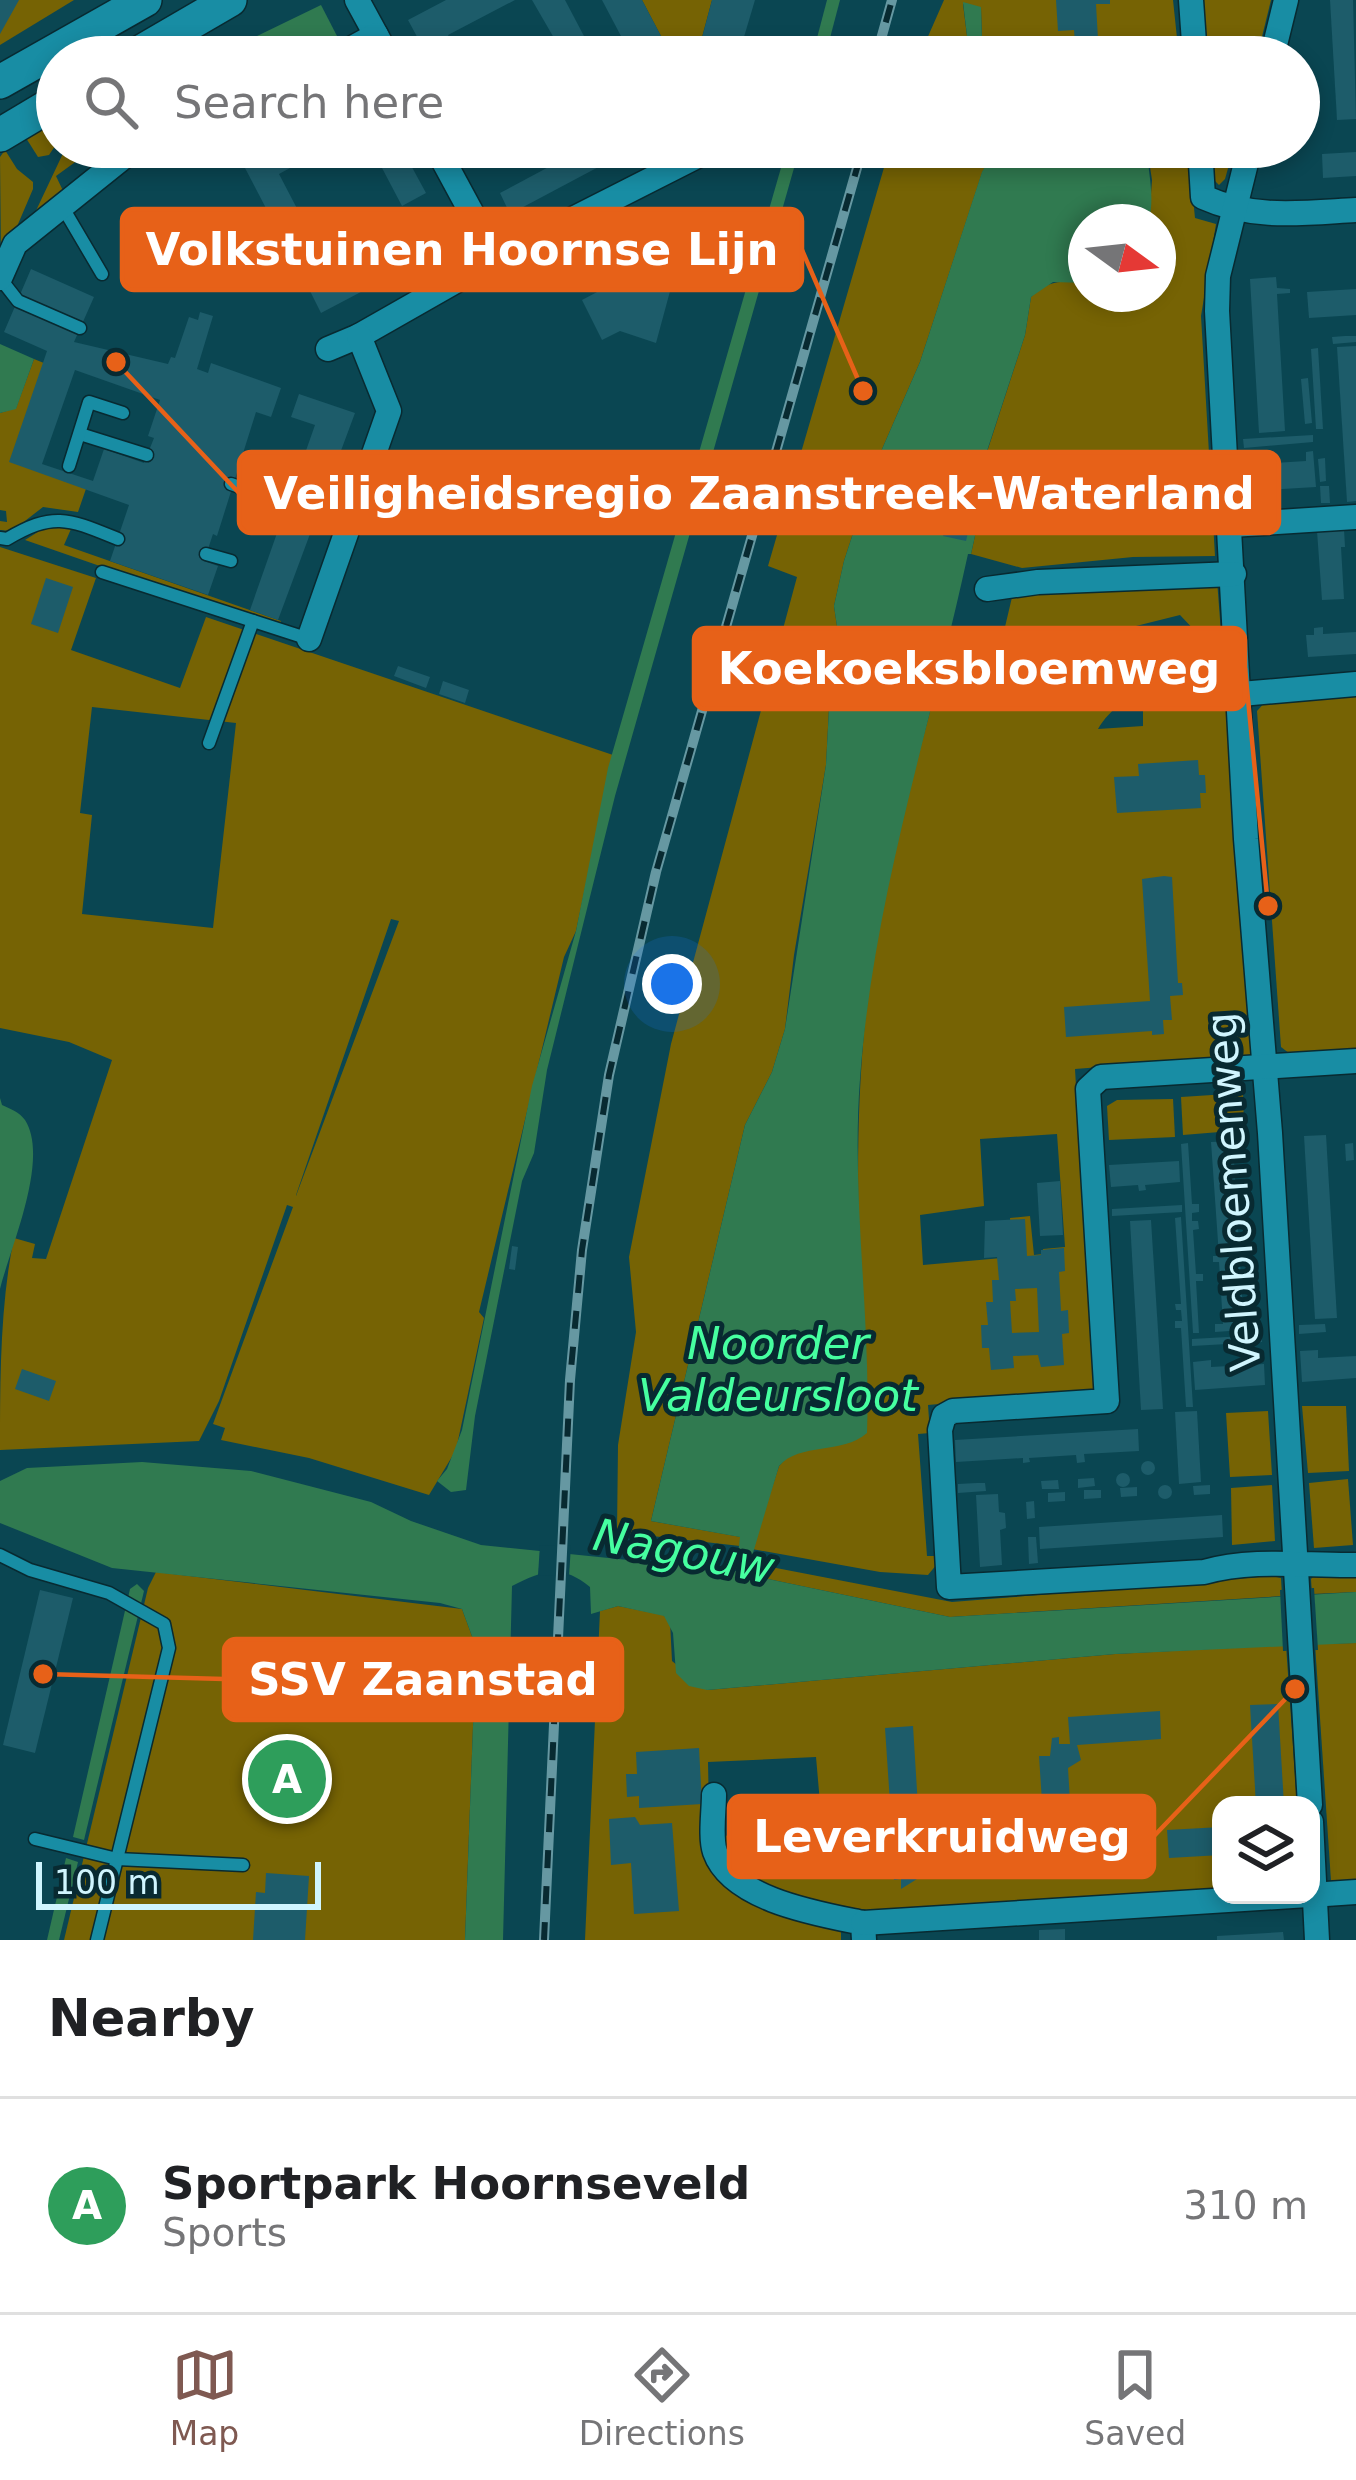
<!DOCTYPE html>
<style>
:root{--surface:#fff;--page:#f2f2f2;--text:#202124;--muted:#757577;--line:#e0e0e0;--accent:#7f5951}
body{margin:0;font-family:"DejaVu Sans",sans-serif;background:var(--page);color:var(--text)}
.controls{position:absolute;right:36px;bottom:36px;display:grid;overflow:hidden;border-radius:24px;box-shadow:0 6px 18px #0003}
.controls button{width:108px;height:108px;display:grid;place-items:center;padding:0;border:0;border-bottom:3px solid var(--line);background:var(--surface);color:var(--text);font:60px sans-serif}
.compass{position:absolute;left:1068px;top:204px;width:108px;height:108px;border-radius:50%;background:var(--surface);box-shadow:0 6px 18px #0003;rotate:105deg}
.scale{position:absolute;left:36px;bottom:30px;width:285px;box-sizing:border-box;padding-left:12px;border:6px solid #d0f5fe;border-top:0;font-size:33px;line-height:42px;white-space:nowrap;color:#d0f5fe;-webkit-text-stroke:9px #082a31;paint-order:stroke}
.you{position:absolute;left:672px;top:984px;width:42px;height:42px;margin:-30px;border:9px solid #fff;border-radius:50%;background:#1a73e8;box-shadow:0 0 0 18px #1a73e833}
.badge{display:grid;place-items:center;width:78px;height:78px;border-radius:50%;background:var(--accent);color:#fff;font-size:39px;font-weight:700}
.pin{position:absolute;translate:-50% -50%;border:6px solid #fff;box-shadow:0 3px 12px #0006}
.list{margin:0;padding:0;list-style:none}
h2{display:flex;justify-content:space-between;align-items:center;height:156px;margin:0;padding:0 48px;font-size:51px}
h2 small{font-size:39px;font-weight:400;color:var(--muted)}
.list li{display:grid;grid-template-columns:78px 1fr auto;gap:36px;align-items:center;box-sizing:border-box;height:216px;padding:0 48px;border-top:3px solid var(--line)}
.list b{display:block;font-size:45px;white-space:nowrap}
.list p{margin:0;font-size:39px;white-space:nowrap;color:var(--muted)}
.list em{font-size:39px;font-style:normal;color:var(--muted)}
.icon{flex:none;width:66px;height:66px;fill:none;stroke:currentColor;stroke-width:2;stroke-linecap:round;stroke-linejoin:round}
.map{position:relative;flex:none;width:1356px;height:1940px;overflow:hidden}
.search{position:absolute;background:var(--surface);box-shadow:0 6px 18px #0003;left:36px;right:36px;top:36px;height:132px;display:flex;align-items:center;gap:30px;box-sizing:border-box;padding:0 42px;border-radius:66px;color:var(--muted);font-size:45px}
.sheet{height:372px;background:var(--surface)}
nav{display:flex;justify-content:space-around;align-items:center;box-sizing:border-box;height:168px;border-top:3px solid var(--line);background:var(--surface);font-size:33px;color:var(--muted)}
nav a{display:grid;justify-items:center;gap:6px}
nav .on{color:var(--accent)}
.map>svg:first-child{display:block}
.green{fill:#766304;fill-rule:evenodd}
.water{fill:#307a50}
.pier{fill:#0a4652}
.building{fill:#1d5c6a;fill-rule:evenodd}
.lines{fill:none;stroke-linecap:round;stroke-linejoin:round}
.service-casing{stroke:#082a31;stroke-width:15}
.minor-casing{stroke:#082a31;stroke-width:27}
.secondary-casing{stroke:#082a31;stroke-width:36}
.service{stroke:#188da4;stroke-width:12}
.minor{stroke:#188da4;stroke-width:24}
.secondary{stroke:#188da4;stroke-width:33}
.rail-casing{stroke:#6698a2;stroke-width:10}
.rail{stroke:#082a31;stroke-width:6;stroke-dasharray:18;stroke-linecap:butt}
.labels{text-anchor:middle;stroke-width:10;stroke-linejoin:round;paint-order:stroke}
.street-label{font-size:42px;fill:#d0f5fe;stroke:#082a31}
.water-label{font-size:45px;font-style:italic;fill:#46ffa0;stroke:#082a31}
.leader{fill:none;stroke:#e76118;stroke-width:4.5}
.callout-dot{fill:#e76118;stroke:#082a31;stroke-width:4.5}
.callout{fill:#e76118;stroke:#e76118;stroke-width:4.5}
.callout-label{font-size:45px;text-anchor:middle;font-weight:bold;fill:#fff}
</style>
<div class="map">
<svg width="1356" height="1940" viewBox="0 0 1356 1940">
<rect width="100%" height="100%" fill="#0a4652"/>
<g class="green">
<path d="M0,0H74L0,45Z"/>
<path d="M642,0H712L697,56L672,57Z"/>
<path d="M944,0H1173L1179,57H990L982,40L981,8L963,4L968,44L974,57H919Z"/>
<path d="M1203,0H1271L1257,57H1206Z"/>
<path d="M57,118V143L49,155L38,157L26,138Z"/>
<path d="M66,147H96L56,176L65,195L33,217Z"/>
<path d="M890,147H996L982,173L920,362L876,463L844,561L834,606L838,633L832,652L826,765L794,955L785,1029L772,1072L745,1125L651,1521L741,1537L740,1546L617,1532L618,1445L636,1332L629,1257L671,1044L797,577L768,566Z"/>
<path d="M1147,147H1188L1195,218L1216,224L1201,316L1215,556L1133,557L1022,568L971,554L990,467L986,455L1025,335L1031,297C1047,280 1064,280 1086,283V294H1158V222H1149L1152,180Z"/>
<path d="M1210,147H1234L1225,179L1219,185L1212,178Z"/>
<path d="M5,150L17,169L33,182V189L1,264L0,157Z"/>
<path d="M34,359L61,370L74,369L40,465L88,483L78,512L43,507L12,531L0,530V521L7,522L6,511L0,510V413L16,408Z"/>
<path d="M49,525L71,529L64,545L281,621L278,628L25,540Z"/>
<path d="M0,547L96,578L71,650L180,688L206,617L613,755L576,931L564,957L479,1312L484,1318L456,1450L429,1495L309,1458L221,1440L225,1428L213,1424L293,1207L287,1205L219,1401L199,1441L0,1450C0,1381 0,1304 14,1238L35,1244L32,1258L46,1259L112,1060L69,1042L0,1028ZM92,707L236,723L213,928L82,914L92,815L80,813ZM391,919L399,921L296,1196V1195Z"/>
<path d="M1217,580L1253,1055L1075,1069L1094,1390L928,1405L930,1433L918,1434L927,1556H936L937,1564L928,1575L880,1572L752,1549L779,1466L787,1457L867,1419C859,1270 850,1120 871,971C887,859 921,749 949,640L981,654L1000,648L1013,593ZM1180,615L1198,634L1194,639L1177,635L1159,641L1157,651C1143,656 1137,653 1127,642L1136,626ZM1143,679C1173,684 1177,679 1188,710L1174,709L1153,694L1143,707V726L1098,729C1110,708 1130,699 1143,679ZM1057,1134L1065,1247L1043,1249V1254L1034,1255L1030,1216L1010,1218L1013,1257L923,1265L920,1215L984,1206L980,1139Z"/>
<path d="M1356,693V1053L1294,1057L1281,1047L1257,711L1266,701Z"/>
<path d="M1243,1093L1244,1130L1183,1135L1181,1097Z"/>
<path d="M1173,1099L1175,1137L1109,1140L1107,1106L1117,1100Z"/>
<path d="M1302,1406H1346L1349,1471L1308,1473Z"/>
<path d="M1268,1411L1272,1475L1230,1477L1226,1413Z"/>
<path d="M1348,1479L1353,1545L1314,1548L1309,1483Z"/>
<path d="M1272,1485L1275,1541L1232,1545L1231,1488Z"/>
<path d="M750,1563L952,1602L1272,1576L1281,1578L1282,1596L950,1617L758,1577Z"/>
<path d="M156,1572L462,1609L476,1647L465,1940H64L148,1588Z"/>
<path d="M1356,1572V1592L1312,1594L1311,1579L1315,1575Z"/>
<path d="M618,1606L663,1615L670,1621L672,1661L707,1690L1115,1654L1286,1645L1297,1805H1221V1892L866,1917L752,1881L731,1869L723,1836L822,1826L816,1757L708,1762L710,1862C732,1912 793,1916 841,1927V1940H585L600,1611Z"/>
<path d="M1356,1643V1884L1339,1886L1331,1881L1315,1644Z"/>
</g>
<g class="water">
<path d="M827,0H840L825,57H812Z"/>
<path d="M963,2L981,7L982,40L990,57H974L968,44Z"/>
<path d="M321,5L337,36L299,57H214Z"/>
<path d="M787,147H800L615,796L547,1070L534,1153L522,1181L475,1416L466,1490L451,1492L437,1481L447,1469L462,1430L532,1086L576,931L608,768Z"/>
<path d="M996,147H1147C1148,176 1155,192 1149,222H1086V283L1053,282L1031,297L1025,335L986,454L990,467L971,554H968C930,729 873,900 860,1079C851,1197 871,1315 867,1433C842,1455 800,1442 779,1466L750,1563L758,1577L950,1617L1356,1592V1643L1115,1654L707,1690L689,1686L676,1673L673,1633L664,1616L618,1606L591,1614L590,1587C562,1564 543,1570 512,1586L503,1940H465L476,1647L462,1609L440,1603L112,1568L0,1523V1481L27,1468L142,1462L251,1471L371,1502L411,1521L481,1545L736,1571L740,1537L651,1521L745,1125L772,1072L785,1029L826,765L832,652L838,633L834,606L844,561L876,463L920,362L982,172Z"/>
<path d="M0,344L34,359L16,409L0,413Z"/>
<path d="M0,1098L2,1105C11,1109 19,1112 25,1120C50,1159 10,1248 0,1289Z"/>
<path d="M137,1584L144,1591L84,1840L73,1837L130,1589Z"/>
<path d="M66,1858L78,1862L59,1940H47Z"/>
</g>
<g class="pier">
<path d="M540,1545L571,1546L569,1576L538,1575Z"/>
<path d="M1314,1588L1318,1650L1283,1651L1280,1590Z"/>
</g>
<g class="building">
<path d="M0,0H19L0,34Z"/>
<path d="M446,0H515L448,35L459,57H428L408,20Z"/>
<path d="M532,0H565L595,57H565Z"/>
<path d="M602,0H642L672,57H632Z"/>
<path d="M712,0H755L738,57H697Z"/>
<path d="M1056,0H1110V4H1096L1099,57H1076L1074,30L1058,31Z"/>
<path d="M1330,0H1353L1356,119L1337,120Z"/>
<path d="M234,147H273L279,159L284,157L290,168L279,174L315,243L291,256Z"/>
<path d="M371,147H401L426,193L402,206Z"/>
<path d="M475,147H506L508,150L484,163Z"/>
<path d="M586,147H636L510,214L500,193Z"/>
<path d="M1356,152V176L1323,178L1322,154Z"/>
<path d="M438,216L452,244L321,313L300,271L316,262L327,283L425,232L422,225Z"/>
<path d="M682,247L656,343L620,331L602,340L582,300Z"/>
<path d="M31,269L94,297L74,342L168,364L171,357L175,358L189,317L198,320L200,312L213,316L197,369L208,373L211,363L281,388L271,417L256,412L217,536L213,534L204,561L218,566L208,595L110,561L129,505L9,462L47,351L4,332ZM75,370L160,400L148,436L154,438L144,463L104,449L93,481L42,464Z"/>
<path d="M1276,277L1277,288L1290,289V293L1277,294L1285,431L1259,433L1250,279Z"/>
<path d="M1356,289V315L1309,318L1307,292Z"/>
<path d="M1345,336H1356V342L1333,344L1332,337Z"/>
<path d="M1356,346V501L1347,502L1337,347Z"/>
<path d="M1318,348L1323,429H1316L1311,349Z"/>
<path d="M1308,378L1312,423L1305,424L1301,379Z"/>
<path d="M299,394L355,413L278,620L250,610L315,425L291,417Z"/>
<path d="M1313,435V442L1244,448L1243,439Z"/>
<path d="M1313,451L1316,487L1246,491L1245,465L1306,461V452Z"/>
<path d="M1325,458L1326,481L1320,482L1318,459Z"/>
<path d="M961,460L984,466L966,541L943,536Z"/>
<path d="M1320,486H1329L1330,503H1321Z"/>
<path d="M1344,529L1345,547H1341L1344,599L1322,600L1317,531Z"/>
<path d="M46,578L73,587L58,633L31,624Z"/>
<path d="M1323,627V634L1356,632V654L1308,657L1306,635H1314V628Z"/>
<path d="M398,666L430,677L426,688L394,676Z"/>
<path d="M443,681L469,690L465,703L439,694Z"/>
<path d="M1198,760L1199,775H1205L1206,793H1200L1201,808L1117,813L1114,777L1139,776L1138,764Z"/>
<path d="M1164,876L1172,877L1178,983H1182L1183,995L1170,996L1172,1020H1163L1164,1034L1152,1035V1031L1066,1037L1064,1007L1150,1001L1142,879Z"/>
<path d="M1326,1135L1337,1318L1315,1319L1304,1136Z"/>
<path d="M1233,1141L1244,1330L1215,1332V1324H1223L1219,1262H1213V1256H1219L1211,1142Z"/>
<path d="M1188,1143L1192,1204H1199V1212L1192,1213V1221H1198L1199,1229L1193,1230L1196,1274H1203V1281H1196L1199,1333H1193L1181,1144Z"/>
<path d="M1353,1143L1354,1160L1346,1161L1345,1144Z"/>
<path d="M1179,1161L1180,1182L1145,1185L1146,1190L1139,1191L1138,1185L1111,1187L1109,1165Z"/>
<path d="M1060,1181L1063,1235L1040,1236L1037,1183Z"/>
<path d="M1182,1205V1212L1112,1216V1209Z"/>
<path d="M1181,1217L1193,1407H1186L1181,1328H1175V1321H1182L1181,1310H1176L1175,1304H1181L1175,1218Z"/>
<path d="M1025,1219L1027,1256L1041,1255V1250L1064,1248L1065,1271L1059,1272L1061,1311L1068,1310L1069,1333L1062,1334L1064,1365L1041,1367L1038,1355L1013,1356L1014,1368L991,1370L989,1348H982L981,1325H988L986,1302H993L992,1280H999L997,1257L984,1258L985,1221ZM1037,1288L1039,1332L1012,1333L1010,1301H1016L1015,1289Z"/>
<path d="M1151,1220L1163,1409L1141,1410L1130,1221Z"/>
<path d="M512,1246L518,1247L515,1270L509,1269Z"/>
<path d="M1325,1324L1326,1332L1299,1334V1325Z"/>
<path d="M1262,1335V1342L1192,1346V1339Z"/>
<path d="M1318,1350V1358L1356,1356V1378L1302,1382L1300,1351Z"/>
<path d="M1211,1360V1367L1264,1364L1265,1385L1195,1390L1193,1362Z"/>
<path d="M22,1369L56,1381L49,1401L15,1389Z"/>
<path d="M1197,1411L1201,1482L1179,1484L1175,1412Z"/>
<path d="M1138,1429L1139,1451L1084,1454L1085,1462L1077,1463L1076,1455L1029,1458L1030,1462L1023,1463V1458L956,1462L955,1440Z"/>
<circle cx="1148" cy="1468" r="7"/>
<circle cx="1123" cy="1480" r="7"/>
<path d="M1094,1478L1095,1486L1078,1488V1479Z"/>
<path d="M1058,1480L1059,1489H1042L1041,1481Z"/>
<path d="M977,1483H985L986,1491L958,1493V1484Z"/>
<path d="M1210,1485V1494L1194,1495L1193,1486Z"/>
<circle cx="1165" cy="1492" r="7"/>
<path d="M1137,1487V1496L1121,1497L1120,1488Z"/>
<path d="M1084,1490H1101V1498L1084,1499Z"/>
<path d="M1065,1492V1501L1048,1502V1493Z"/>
<path d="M998,1494L999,1512L1005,1513L1006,1528L1000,1530L1002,1565L980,1567L976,1495Z"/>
<path d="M1034,1501L1035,1518L1027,1519L1026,1502Z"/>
<path d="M1222,1515L1223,1537L1040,1549L1039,1527Z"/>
<path d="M1028,1537H1036L1038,1563L1029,1564Z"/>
<path d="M40,1590L73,1598L35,1753L3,1745Z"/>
<path d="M1278,1704L1284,1805H1256L1250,1705Z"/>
<path d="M1160,1711L1161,1739L1077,1745L1081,1760L1068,1768L1074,1869L1058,1870L1059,1877H1047L1039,1756H1050L1052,1738L1059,1737V1744H1070L1068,1717Z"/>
<path d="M913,1726L920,1839H924L925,1848L911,1849L917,1879L901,1889V1879L894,1880V1876L849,1878L847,1850L893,1847L885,1728Z"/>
<path d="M699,1748L702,1804L639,1808V1796L627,1797L626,1774H637L636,1752Z"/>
<path d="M635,1817L640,1825L672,1823L679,1911L634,1914L631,1863L611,1865L609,1819Z"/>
<path d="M1221,1827V1855L1169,1858L1167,1830Z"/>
<path d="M266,1873L309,1876L305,1940H253L256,1892L265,1893Z"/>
<path d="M1065,1929V1940H1039V1930Z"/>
<path d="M1283,1932L1284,1940H1217V1936Z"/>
</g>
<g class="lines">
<defs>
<g id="service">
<path d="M62,206L102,274"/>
<path d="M0,278L18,301L80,328"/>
<path d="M80,434L147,455"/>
<path d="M69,466L89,402L123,413"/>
<path d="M231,484L254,492"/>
<path d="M0,538L7,539C54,511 69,519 118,539"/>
<path d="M206,554L231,561"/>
<path d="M102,572L253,621"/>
<path d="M209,743L253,621L309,639"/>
<path d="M0,1555L30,1570L109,1593L164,1624L169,1648L97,1940"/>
<path d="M35,1839L117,1859L243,1865"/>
</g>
<g id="minor">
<path d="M357,0L388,57"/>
<path d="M1191,0L1195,57"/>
<path d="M336,57L376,35"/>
<path d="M1272,57L1286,0"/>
<path d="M436,147L496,258"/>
<path d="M1200,147L1203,197C1254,220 1302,213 1356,210"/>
<path d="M1250,147L1218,276L1217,311L1246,839L1270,1133L1310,1805"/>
<path d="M0,278L15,244L136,147"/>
<path d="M328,349L359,336L496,258L715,147"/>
<path d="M1231,525L1356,517"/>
<path d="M987,589L1038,582L1234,574"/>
<path d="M309,639L389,411L359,336"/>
<path d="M1241,694L1356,684"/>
<path d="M1356,1061L1101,1077L1088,1089L1107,1401L953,1411L944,1416L940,1430L949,1587L1204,1572C1254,1558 1305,1566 1356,1565"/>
<path d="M714,1795C714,1811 710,1837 715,1852C732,1900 819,1914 863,1923L864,1940"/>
<path d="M1311,1822L1317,1940"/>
<path d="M1311,1895L1356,1892"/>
<path d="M863,1923L1308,1895"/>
</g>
<g id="secondary">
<path d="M132,57L230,0"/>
<path d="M0,82L145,0"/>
<path d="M0,135L57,101"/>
</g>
</defs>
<use href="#service" class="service-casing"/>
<use href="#minor" class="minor-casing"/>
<use href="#secondary" class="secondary-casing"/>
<use href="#service" class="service"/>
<use href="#minor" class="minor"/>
<use href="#secondary" class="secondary"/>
<defs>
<g id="rail">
<path d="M876,57L892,0"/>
<path d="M544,1940L570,1380L582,1250L609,1075L656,872L863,147"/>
</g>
</defs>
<use href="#rail" class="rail-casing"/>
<use href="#rail" class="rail"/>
</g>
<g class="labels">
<g class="street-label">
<text transform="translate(1233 1192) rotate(-94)" y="15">Veldbloemenweg</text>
</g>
<g class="water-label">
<text x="778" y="1359">Noorder<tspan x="778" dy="52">Valdeursloot</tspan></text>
<text transform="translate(684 1551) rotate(11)" y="16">Nagouw</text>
</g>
</g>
<path class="leader" d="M863 391L802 250M116 362L239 493M1268 906L1245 668M43 1674L224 1679M1295 1689L1154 1836"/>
<g class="callout-dot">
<circle cx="863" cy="391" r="12"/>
<circle cx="116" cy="362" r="12"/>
<circle cx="1268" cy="906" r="12"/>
<circle cx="43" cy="1674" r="12"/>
<circle cx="1295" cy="1689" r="12"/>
</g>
<g class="callout">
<rect x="122" y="209" width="680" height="81" rx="12"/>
<rect x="239" y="452" width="1040" height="81" rx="12"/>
<rect x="694" y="628" width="551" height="81" rx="12"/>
<rect x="224" y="1639" width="398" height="81" rx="12"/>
<rect x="729" y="1796" width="425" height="81" rx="12"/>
</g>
<g class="callout-label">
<text x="462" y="265">Volkstuinen Hoornse Lijn</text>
<text x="759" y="509">Veiligheidsregio Zaanstreek-Waterland</text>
<text x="969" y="684">Koekoeksbloemweg</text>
<text x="423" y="1695">SSV Zaanstad</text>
<text x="942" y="1852">Leverkruidweg</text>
</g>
</svg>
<div class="controls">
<button><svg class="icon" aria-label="layers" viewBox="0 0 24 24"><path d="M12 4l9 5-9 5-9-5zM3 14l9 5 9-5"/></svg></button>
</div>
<svg class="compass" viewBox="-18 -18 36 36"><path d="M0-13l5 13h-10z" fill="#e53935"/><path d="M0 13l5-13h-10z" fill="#757577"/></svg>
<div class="scale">100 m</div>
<div class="you"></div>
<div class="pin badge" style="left:287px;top:1779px;background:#2e9e5b">A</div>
<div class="search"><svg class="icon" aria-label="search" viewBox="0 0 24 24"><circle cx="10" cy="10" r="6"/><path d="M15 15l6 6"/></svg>Search here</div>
</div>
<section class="sheet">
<h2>Nearby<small></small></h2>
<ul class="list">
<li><span class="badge" style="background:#2e9e5b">A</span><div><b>Sportpark Hoornseveld</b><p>Sports</p></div><em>310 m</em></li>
</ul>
</section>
<nav>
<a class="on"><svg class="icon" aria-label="map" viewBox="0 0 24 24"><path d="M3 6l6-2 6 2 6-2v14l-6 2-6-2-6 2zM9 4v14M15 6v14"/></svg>Map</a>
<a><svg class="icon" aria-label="directions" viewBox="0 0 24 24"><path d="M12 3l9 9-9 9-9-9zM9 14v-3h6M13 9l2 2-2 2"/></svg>Directions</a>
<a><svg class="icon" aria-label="saved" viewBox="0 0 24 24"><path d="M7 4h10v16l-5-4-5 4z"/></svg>Saved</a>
</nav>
